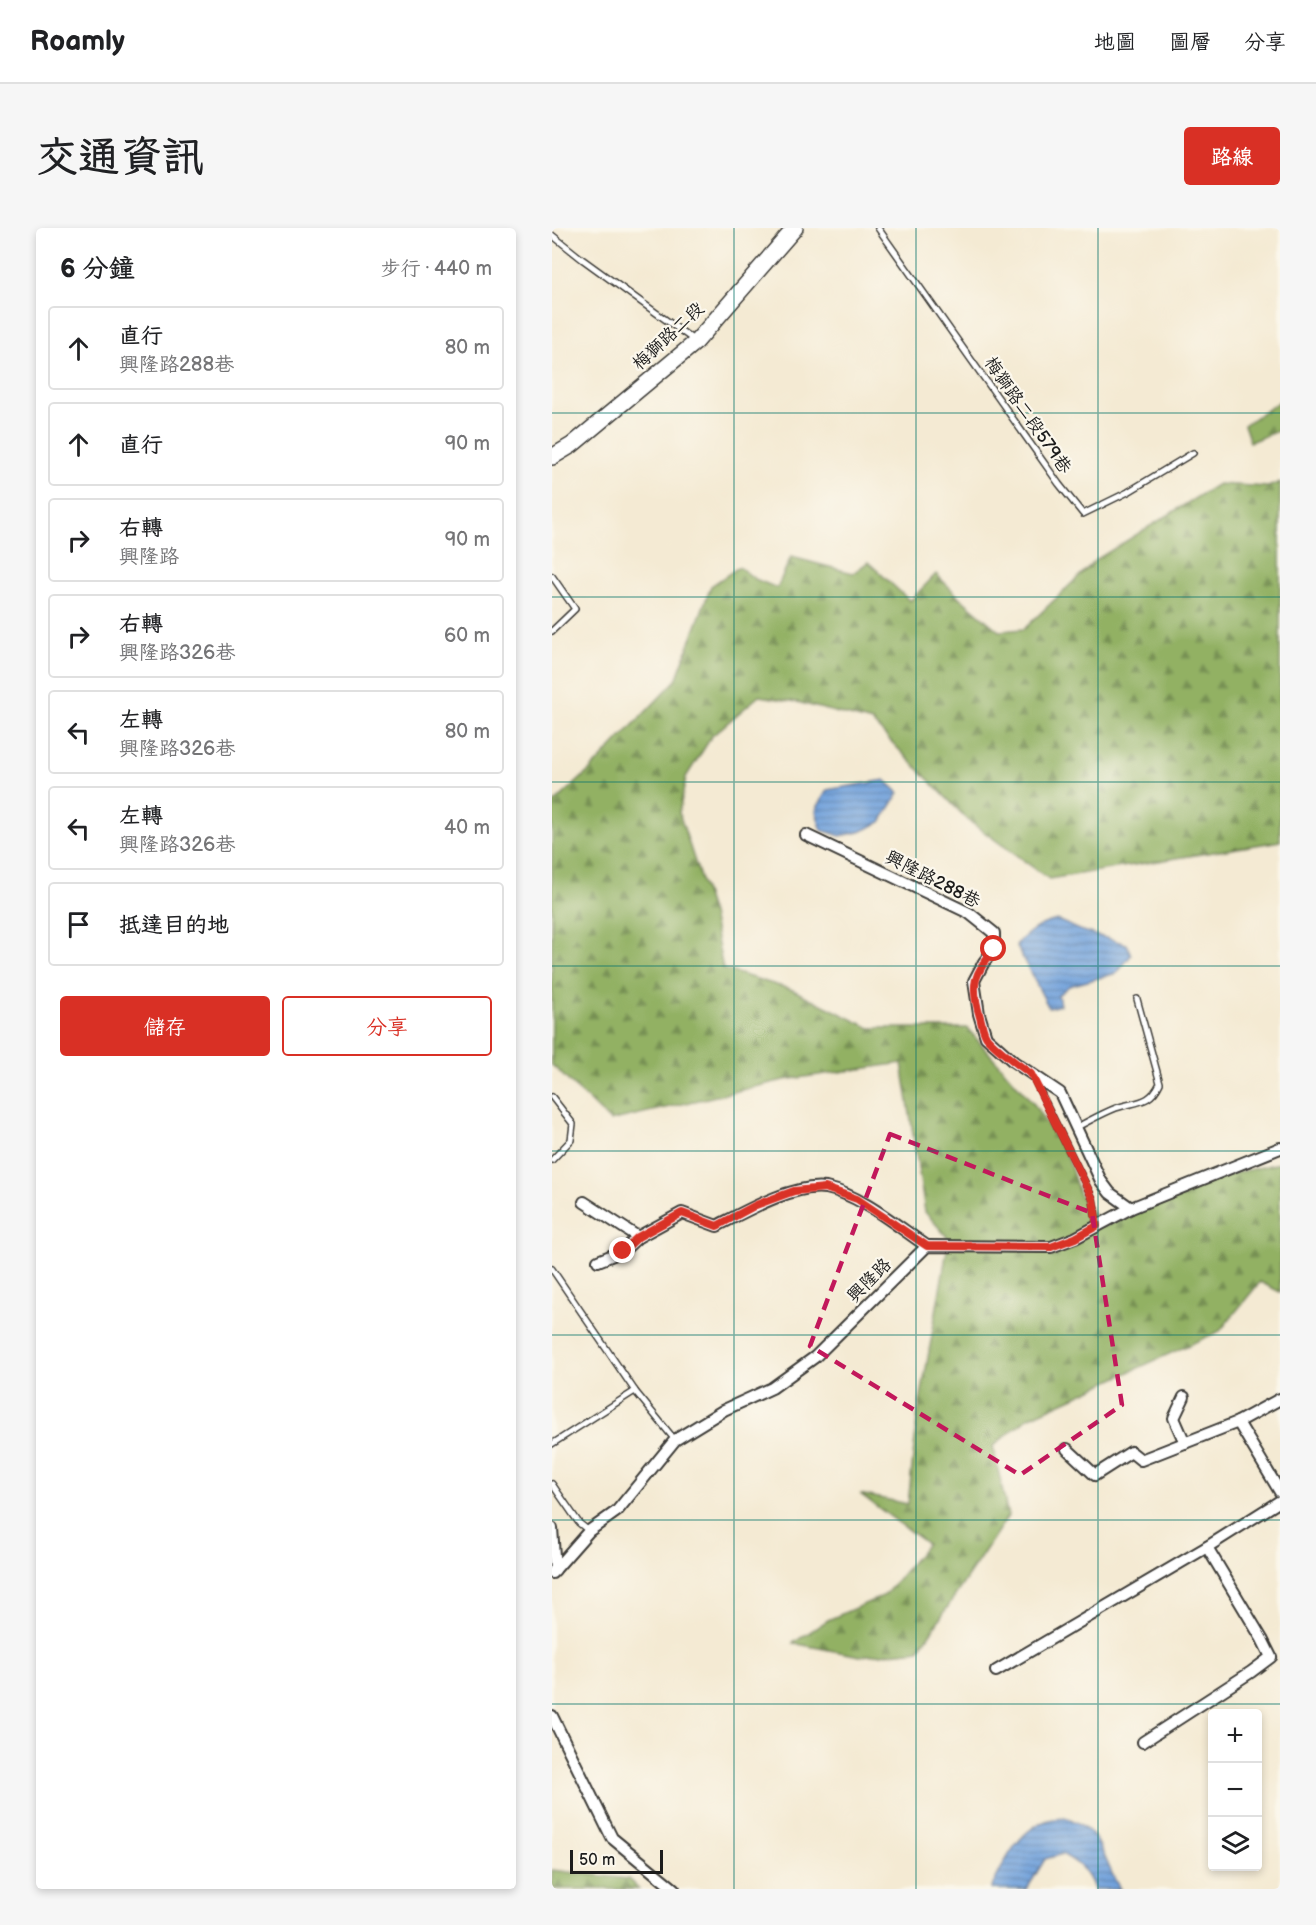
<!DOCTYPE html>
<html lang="zh-TW">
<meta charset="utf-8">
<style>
:root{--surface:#fff;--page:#f6f6f6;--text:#202124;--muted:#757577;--line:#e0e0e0;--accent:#d93025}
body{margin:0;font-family:"Balsamiq Sans","LXGW WenKai TC",sans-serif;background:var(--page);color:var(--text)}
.controls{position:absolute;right:18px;bottom:18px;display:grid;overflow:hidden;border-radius:6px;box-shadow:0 3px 9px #0003}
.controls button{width:54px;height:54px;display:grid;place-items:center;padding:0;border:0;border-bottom:2px solid var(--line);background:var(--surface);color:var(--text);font:30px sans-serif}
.scale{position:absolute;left:18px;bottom:15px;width:93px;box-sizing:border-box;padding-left:6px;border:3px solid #1c1c1c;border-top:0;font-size:16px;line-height:21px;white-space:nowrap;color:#1c1c1c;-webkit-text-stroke:4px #fbf7ec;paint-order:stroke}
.stop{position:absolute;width:18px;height:18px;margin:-14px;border:4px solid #d93025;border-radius:50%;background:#fff}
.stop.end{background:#d93025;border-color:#fff;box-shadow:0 2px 6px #0008}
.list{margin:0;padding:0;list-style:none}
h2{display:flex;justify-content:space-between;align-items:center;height:78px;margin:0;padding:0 24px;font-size:26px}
h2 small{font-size:20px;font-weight:400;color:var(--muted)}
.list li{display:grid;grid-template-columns:39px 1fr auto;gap:18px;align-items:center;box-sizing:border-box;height:84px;margin:0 12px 12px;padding:0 12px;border:2px solid var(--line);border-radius:6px}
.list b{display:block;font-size:22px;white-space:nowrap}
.list p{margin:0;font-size:20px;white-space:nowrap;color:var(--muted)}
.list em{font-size:20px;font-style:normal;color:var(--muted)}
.actions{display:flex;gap:12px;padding:18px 24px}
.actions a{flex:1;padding:14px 0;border:2px solid var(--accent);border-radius:6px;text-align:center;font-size:21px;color:var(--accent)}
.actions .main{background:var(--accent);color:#fff}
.icon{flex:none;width:33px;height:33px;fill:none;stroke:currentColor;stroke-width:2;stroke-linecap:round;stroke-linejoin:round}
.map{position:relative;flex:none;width:728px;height:1661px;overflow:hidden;border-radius:6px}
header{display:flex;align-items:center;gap:36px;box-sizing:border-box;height:84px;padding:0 30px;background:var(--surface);border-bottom:2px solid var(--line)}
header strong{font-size:28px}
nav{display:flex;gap:33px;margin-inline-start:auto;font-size:21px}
.intro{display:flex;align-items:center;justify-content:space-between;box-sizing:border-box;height:144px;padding:0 36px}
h1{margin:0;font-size:42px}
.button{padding:15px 27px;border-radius:6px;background:var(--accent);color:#fff;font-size:21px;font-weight:700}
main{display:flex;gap:36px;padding:0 36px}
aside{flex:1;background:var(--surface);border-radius:6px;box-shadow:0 3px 9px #0003}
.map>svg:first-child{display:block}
.forest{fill:url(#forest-firs);stroke:#576640;stroke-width:1.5}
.water{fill:url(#water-rules);stroke:#465e7c;stroke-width:1.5}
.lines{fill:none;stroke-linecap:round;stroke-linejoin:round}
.lane-casing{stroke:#3c3b37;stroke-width:8}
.street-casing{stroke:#3c3b37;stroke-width:14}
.secondary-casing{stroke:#3c3b37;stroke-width:18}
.lane{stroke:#fff;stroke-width:5}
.street{stroke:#fff;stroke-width:10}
.secondary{stroke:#fff;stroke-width:15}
.route{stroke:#d93025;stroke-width:8}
.marked{fill:none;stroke:#c2185b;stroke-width:4.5;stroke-dasharray:12 8;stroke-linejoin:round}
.grid{fill:none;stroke:#0f766e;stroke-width:1.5;stroke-opacity:0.55}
.labels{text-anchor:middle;stroke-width:4.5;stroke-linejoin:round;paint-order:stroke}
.street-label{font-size:18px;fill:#1c1c1c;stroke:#fbf7ec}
</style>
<header>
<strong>Roamly</strong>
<nav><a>地圖</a><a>圖層</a><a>分享</a></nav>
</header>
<div class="intro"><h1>交通資訊</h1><a class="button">路線</a></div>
<main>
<aside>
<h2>6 分鐘<small>步行 · 440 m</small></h2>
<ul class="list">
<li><svg class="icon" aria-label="ahead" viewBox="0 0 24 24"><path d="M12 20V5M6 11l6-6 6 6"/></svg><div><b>直行</b><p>興隆路288巷</p></div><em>80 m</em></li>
<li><svg class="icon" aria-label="ahead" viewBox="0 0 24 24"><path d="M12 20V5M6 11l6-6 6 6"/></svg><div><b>直行</b></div><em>90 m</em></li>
<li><svg class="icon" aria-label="right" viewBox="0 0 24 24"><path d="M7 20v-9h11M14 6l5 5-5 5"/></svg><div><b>右轉</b><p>興隆路</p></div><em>90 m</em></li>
<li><svg class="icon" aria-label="right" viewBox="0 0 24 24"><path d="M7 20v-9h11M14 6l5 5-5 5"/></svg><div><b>右轉</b><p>興隆路326巷</p></div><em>60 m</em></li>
<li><svg class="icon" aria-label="left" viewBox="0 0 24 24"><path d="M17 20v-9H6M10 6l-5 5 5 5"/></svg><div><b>左轉</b><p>興隆路326巷</p></div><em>80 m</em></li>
<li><svg class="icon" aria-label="left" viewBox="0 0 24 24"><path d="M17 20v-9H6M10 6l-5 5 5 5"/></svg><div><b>左轉</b><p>興隆路326巷</p></div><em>40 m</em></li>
<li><svg class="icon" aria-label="arrive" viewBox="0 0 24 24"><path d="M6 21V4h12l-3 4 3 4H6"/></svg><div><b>抵達目的地</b></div></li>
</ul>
<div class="actions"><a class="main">儲存</a><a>分享</a></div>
</aside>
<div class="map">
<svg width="728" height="1661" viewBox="0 0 728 1661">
<defs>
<pattern id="forest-firs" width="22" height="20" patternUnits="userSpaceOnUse" patternTransform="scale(1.5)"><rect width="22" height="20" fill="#92b164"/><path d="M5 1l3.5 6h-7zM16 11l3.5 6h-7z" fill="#768f52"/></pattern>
<pattern id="water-rules" width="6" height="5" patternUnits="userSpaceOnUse" patternTransform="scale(1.5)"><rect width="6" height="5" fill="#71a1db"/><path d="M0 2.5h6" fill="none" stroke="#5c82b1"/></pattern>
</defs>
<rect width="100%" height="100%" fill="#fbf7ec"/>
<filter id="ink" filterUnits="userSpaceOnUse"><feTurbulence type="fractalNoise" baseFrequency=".0167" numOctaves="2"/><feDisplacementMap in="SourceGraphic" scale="12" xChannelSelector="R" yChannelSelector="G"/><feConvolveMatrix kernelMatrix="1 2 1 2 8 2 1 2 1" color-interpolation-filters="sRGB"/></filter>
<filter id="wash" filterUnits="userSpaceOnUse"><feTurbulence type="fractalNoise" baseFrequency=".008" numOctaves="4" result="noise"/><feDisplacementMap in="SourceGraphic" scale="24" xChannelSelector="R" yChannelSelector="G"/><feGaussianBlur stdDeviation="1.35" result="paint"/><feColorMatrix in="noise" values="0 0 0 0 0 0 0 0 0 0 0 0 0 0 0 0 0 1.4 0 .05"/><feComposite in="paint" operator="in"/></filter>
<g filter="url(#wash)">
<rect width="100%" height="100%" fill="#f4ead3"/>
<g class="forest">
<path d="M728,173V202L698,214L692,197Z"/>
<path d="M728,254V613L497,651L417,593L320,494L245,474L207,468L160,508L134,549L127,585L160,686L171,741L241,762L318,800H415L482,876L516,930L527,966L551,999L584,984L673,947L728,935V1064L708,1054L668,1103L476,1190L441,1218L456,1288L367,1422L308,1428L241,1415L276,1392L333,1367L375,1316L308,1266L356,1276L365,1191L397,1011L373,984L350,835L232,852L58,893L0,837V577L38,542L124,452L159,358L187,339L203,351L225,360L239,329L301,345L316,334L358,373L384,346L407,369L447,403L472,401L545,331L666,256L716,259Z"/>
<path d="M0,1642L76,1651L87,1661H0Z"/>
</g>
<g class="water">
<path d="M333,552L347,565L329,594L308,604L288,608L269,602L264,582L275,562Z"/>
<path d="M505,692L530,703L575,716L579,727L565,745L517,758L506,767L508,777L497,780L464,717C476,704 487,696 505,692Z"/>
<path d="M516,1590C552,1605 550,1631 568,1661H542C535,1642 528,1636 510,1626L493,1631L475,1661H439C452,1635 466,1601 497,1592C503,1590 510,1591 516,1590Z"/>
</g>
</g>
<g filter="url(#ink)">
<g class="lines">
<defs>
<g id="lane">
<path d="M326,0L507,256L531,286L576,264L641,225"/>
<path d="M0,7L30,31L143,113"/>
<path d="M0,348L23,381L0,403"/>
<path d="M481,849L541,971L545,998"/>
<path d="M0,869L21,896L19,912L0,932"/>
<path d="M525,899C537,893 551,885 564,880C584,873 598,877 608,855L585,771"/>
<path d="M0,1041L83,1163L123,1212"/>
<path d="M0,1216L83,1163"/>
<path d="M0,1256L27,1295L37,1303"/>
</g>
<g id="street">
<path d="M254,607L417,685L442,705V721L432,734L422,753L427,786L434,809L462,834L508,865L549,953L558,965L579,980"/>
<path d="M32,974L86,1009"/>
<path d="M46,1033L71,1023L86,1009L130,985L165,998C192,984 243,955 274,960C309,967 345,998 375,1018"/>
<path d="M632,1169L622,1190L633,1215"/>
<path d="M686,1194L728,1171"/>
<path d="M515,1221L543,1247L579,1224L589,1232L686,1194L728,1264"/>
<path d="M0,1300L3,1342"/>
<path d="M0,1345L37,1303L65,1283L123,1212L172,1182L220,1160L263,1129L375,1018L499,1019L523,1010L579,980L728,920"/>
<path d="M444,1443L655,1319L728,1273"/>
<path d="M0,1488L60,1610L122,1661"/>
<path d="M591,1514L699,1444L719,1429L710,1411L655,1319"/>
</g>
<path id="secondary" d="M0,229L20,217L144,114L243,0"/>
</defs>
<use href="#lane" class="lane-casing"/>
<use href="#street" class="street-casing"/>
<use href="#secondary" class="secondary-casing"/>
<use href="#lane" class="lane"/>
<use href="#street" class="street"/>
<use href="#secondary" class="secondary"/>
</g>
</g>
<g class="lines" filter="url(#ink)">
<path class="route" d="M71,1023L86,1009L130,985L165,998L204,977L242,963L273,960L305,971L375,1018L499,1019L523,1010L545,998L541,971L479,846C464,835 448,824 436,811C431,806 430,796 428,789C418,756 422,747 442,721"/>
</g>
<path class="marked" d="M338,906L540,985L570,1177L468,1247L258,1118Z"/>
<path class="grid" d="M182,0V1661M364,0V1661M546,0V1661M0,185H728M0,369H728M0,554H728M0,738H728M0,923H728M0,1107H728M0,1292H728M0,1476H728"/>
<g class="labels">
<g class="street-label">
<text transform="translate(116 108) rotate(-43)" y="6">梅獅路二段</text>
<text transform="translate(476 187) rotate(55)" y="6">梅獅路二段579巷</text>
<text transform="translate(381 651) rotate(27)" y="6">興隆路288巷</text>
<text transform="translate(317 1052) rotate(-45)" y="6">興隆路</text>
</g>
</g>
</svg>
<div class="controls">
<button>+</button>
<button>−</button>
<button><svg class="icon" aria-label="layers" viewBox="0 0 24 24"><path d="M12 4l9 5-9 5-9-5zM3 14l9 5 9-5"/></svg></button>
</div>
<div class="scale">50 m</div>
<div class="stop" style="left:442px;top:721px"></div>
<div class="stop end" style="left:71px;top:1023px"></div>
</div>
</main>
